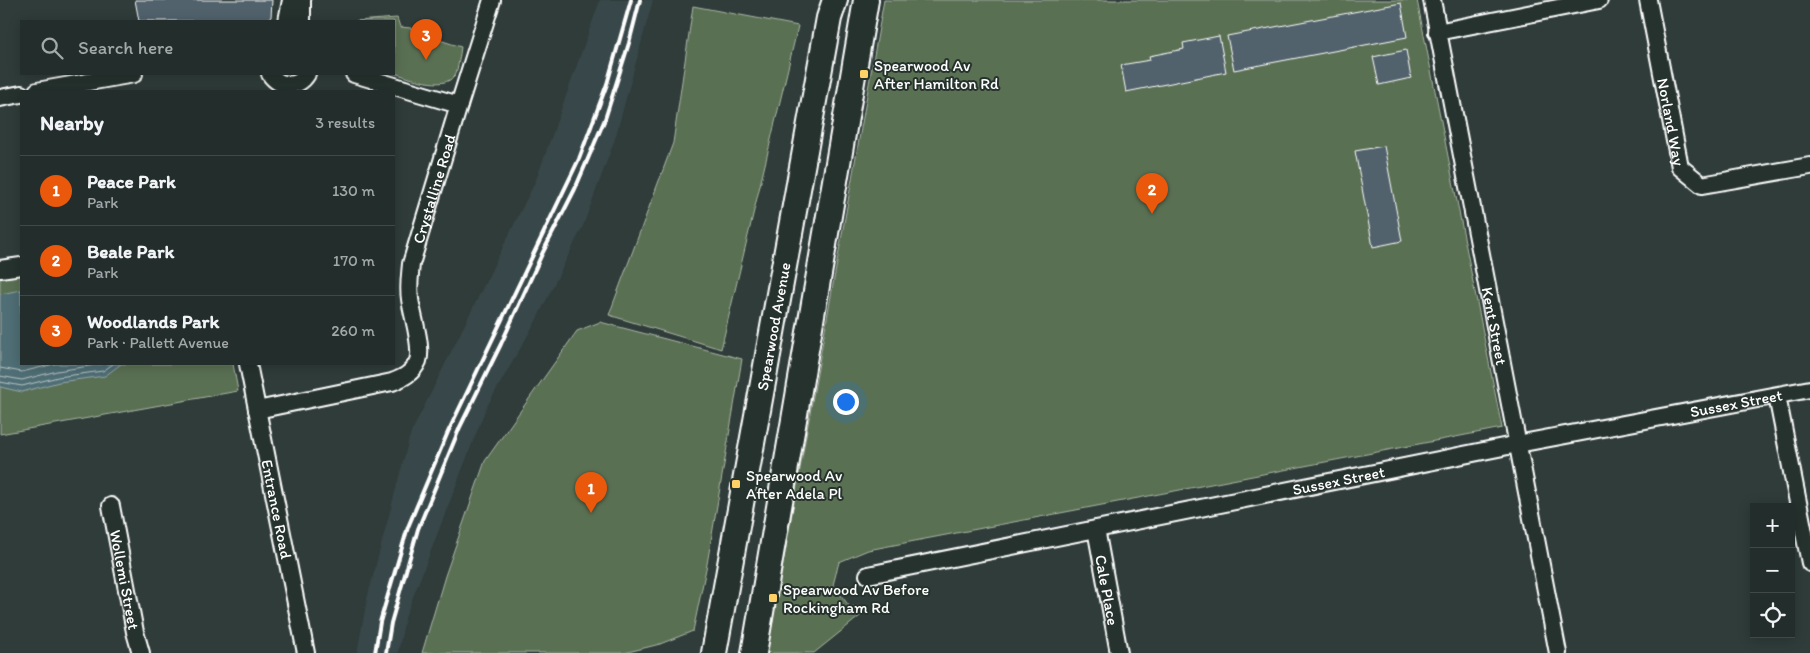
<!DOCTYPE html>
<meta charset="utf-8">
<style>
:root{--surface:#232d2c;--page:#2b3534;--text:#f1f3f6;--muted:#a3a8a9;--line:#404948;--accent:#ea580c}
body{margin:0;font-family:Itim,sans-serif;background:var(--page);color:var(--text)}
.controls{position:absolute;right:15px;bottom:15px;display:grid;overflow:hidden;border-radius:0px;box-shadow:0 2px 12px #0003}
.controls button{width:45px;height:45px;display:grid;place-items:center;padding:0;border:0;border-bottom:1px solid var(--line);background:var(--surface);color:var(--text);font:25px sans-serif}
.you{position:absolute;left:845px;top:401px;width:18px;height:18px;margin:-12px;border:4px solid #fff;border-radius:50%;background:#1a73e8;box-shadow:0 0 0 8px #1a73e833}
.badge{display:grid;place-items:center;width:32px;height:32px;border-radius:50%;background:var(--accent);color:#fff;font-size:16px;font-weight:700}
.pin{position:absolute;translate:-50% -41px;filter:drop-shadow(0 1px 2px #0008)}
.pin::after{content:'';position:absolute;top:26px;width:18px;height:15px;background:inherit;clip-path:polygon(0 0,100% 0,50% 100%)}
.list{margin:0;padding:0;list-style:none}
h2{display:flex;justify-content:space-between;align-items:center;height:65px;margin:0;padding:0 20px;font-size:21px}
h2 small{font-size:16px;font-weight:400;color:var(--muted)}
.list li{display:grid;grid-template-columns:32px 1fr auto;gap:15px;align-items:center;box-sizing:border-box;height:70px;padding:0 20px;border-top:1px solid var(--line)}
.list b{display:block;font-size:19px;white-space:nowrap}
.list p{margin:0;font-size:16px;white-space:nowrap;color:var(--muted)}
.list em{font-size:16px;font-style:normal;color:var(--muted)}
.icon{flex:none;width:28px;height:28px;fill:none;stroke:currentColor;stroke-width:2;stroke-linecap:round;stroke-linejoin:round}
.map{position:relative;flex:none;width:1810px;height:653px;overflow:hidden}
.search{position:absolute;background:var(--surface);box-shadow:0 2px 12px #0003;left:20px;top:20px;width:375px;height:55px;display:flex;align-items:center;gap:12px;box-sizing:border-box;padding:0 18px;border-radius:0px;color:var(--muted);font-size:19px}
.panel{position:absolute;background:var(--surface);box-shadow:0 2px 12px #0003;left:20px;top:90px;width:375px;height:275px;border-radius:0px}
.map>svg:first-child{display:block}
.built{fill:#394749}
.green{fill:#5a6f52;stroke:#acb7a8}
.water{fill:#4f6e74;stroke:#95a8ac}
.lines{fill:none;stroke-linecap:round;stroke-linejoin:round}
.shore{stroke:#b9c5c7;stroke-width:1}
.building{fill:#51626d;stroke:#fff}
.minor-casing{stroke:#fff;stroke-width:20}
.secondary-casing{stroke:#fff;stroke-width:28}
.minor{stroke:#26332d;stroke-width:16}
.secondary{stroke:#26332d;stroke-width:24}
.rail{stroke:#fff;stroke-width:4}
.poi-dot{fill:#ffd166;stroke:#26332d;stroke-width:2}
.labels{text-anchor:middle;stroke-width:4;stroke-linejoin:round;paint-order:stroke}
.poi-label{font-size:16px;fill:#fff;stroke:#26332d;text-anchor:start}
.street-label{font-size:16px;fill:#fff;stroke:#26332d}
</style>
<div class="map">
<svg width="1810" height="653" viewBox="0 0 1810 653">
<rect width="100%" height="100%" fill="#2f3c3a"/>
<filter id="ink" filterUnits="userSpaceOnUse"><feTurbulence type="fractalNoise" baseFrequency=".02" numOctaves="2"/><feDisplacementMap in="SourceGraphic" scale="10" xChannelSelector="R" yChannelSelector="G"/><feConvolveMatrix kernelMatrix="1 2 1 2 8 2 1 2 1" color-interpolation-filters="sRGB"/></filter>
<g filter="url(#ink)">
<path class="built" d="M600,0H653L615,139L583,226L536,321L486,408L405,618L398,653H357L367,599L410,435L536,180Z"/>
<g class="green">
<path d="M884,0H1417L1502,428L868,550L839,562L833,585L850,607L861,606L865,612L814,653H767Z"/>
<path d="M693,6L798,26L721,349L609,315L673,143Z"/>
<path d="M397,18L400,27L411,28L412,31L461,47C460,54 458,70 455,75C444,92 408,77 394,73V21H356Z"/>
<path d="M21,275V364H233L238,391L0,434V279Z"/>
<path d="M600,322L742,359L707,564L693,631L660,644L624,653H422L445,576L485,461L577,331Z"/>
</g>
<path class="water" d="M21,290V364H121L105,376L59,382L22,392L0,387V294Z"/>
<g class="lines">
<g class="shore">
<path d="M0,368L22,372L54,364"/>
<path d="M0,376L22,380L57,371L102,364"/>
<path d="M0,382L22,386L58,377L103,371L113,364"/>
</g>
</g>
<g class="building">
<path d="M135,0H272L271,17L266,21H139Z"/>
<path d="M1401,3L1407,37L1234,70L1227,36Z"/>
<path d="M1219,36L1226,72L1126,92L1121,65L1150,60L1149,56L1184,49L1183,43Z"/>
<path d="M1406,50L1411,78L1379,85L1373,57Z"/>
<path d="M1384,146L1402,241L1373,247L1355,151Z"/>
</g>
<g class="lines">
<defs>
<g id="minor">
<path id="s1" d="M1432,0L1558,653"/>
<path id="s2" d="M1648,0L1680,167L1702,185L1810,166"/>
<path d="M287,21L291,0"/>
<path d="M302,21V0"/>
<path d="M1437,32L1599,0"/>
<path d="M270,74C279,87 298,89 307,74"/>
<path d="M354,74L459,105"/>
<path d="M37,91L134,74"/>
<path d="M0,98L21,94"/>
<path d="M0,269L21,266"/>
<path id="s3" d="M248,364L306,653"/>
<path d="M1777,396L1810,563"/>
<path id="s4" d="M257,410L392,382C403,378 413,373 418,361C423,346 412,315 410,299C408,287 410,275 411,264L459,105L492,0"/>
<path id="s5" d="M111,506L135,632L141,653"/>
<path id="s6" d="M1096,529L1119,653"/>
<path id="s7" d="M868,575L1518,444L1810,389"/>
</g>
<g id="secondary">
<path id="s8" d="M714,653L829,18L835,0"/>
<path d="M754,653L866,0"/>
</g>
</defs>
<use href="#minor" class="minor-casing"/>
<use href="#secondary" class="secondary-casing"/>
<use href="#minor" class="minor"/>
<use href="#secondary" class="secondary"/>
<g class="rail">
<path d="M375,653L380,622L408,527L448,432L579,159L607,84L631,0"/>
<path d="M386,653L391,623L418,529L460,427L501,344L542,254L575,189L605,119L629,43L640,0"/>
</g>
</g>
</g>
<g class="poi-dot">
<rect x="859" y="69" width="10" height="10" rx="2.5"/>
<rect x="731" y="479" width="10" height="10" rx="2.5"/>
<rect x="768" y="593" width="10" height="10" rx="2.5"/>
</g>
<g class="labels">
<g class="poi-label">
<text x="874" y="71">Spearwood Av<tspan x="874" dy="18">After Hamilton Rd</tspan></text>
<text x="746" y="481">Spearwood Av<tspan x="746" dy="18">After Adela Pl</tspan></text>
<text x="783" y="595">Spearwood Av Before<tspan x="783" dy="18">Rockingham Rd</tspan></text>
</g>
<g class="street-label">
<text dy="6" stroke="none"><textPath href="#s2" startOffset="124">Norland Way</textPath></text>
<text dy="6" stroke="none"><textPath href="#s4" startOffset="349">Crystalline Road</textPath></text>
<text dy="6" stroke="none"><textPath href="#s8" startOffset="332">Spearwood Avenue</textPath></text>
<text dy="6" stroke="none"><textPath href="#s1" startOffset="332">Kent Street</textPath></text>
<text dy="6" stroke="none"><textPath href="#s7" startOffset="885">Sussex Street</textPath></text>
<text dy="6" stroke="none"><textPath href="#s7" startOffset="480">Sussex Street</textPath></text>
<text dy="6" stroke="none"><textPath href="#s3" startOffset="148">Entrance Road</textPath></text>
<text dy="6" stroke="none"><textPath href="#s5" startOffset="75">Wollemi Street</textPath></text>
<text dy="6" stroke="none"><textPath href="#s6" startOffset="62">Cale Place</textPath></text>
</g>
</g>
</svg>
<div class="controls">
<button>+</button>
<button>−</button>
<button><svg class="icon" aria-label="locate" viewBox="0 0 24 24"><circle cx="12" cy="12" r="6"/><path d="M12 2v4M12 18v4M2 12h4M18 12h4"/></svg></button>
</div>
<div class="you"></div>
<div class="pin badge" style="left:591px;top:513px">1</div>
<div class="pin badge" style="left:1152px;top:214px">2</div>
<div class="pin badge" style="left:426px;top:60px">3</div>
<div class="search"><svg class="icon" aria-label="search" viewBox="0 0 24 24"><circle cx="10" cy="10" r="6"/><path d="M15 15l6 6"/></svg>Search here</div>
<section class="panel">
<h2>Nearby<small>3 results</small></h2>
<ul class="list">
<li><span class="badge">1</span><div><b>Peace Park</b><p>Park</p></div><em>130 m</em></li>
<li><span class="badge">2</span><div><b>Beale Park</b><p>Park</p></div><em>170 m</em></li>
<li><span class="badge">3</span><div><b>Woodlands Park</b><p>Park · Pallett Avenue</p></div><em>260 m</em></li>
</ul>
</section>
</div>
